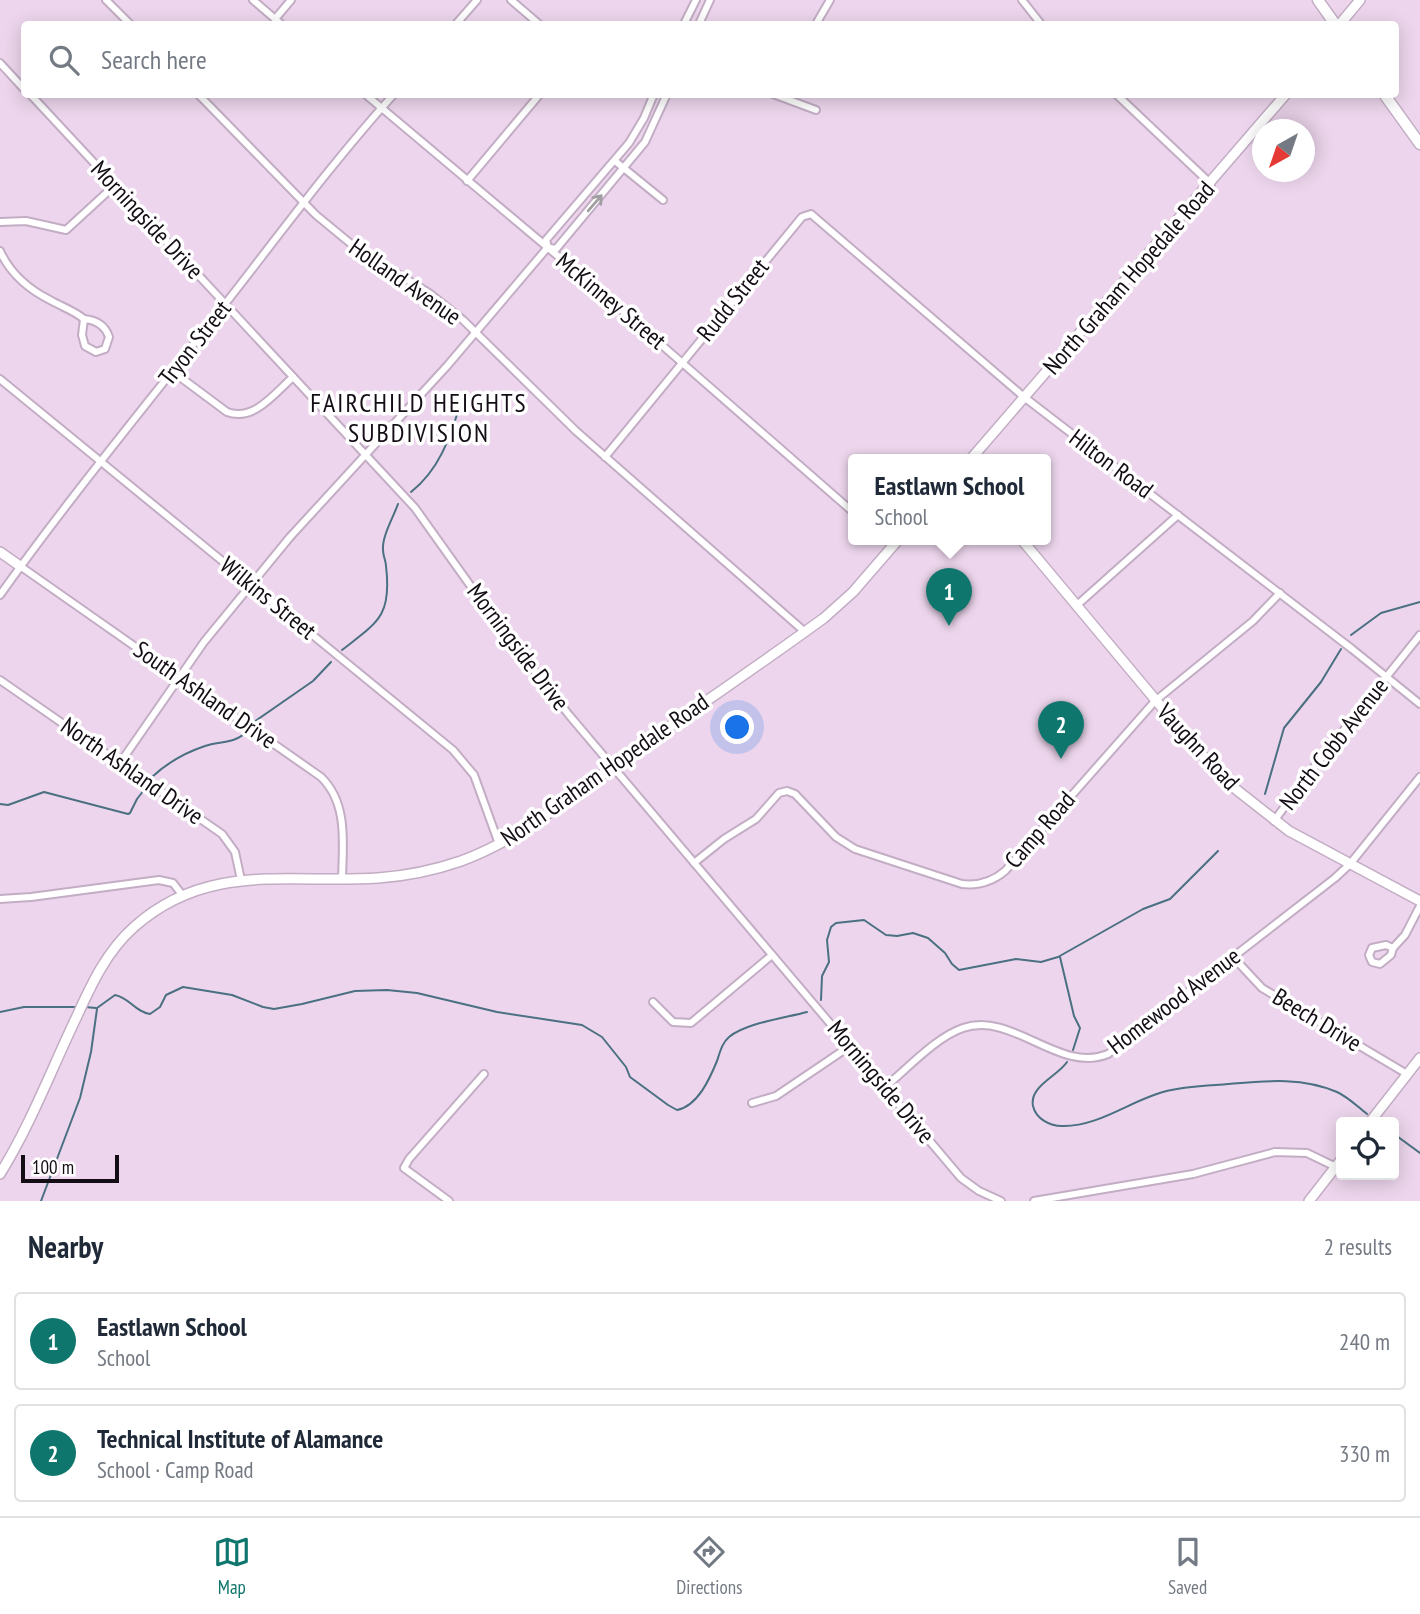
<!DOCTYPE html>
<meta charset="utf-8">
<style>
:root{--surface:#fff;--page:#f2f2f3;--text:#1f2937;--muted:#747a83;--line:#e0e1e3;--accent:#0f766e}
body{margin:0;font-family:"PT Sans Narrow",sans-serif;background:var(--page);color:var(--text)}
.controls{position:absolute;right:21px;bottom:21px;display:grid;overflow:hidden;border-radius:7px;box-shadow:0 4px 18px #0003}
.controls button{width:63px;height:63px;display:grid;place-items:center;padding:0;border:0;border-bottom:2px solid var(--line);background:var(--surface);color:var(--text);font:35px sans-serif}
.compass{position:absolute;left:1252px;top:119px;width:63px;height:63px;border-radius:50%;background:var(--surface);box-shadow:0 4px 18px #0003;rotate:220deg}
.scale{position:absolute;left:21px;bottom:18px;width:98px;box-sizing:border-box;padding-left:7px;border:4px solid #140d15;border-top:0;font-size:19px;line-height:24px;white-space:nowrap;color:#140d15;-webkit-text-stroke:5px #fff;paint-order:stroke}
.you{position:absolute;left:738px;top:728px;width:24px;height:24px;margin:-18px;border:5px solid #fff;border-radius:50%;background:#1a73e8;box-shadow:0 0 0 10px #1a73e833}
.badge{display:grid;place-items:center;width:46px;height:46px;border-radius:50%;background:var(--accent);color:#fff;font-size:23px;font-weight:700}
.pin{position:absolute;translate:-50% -58px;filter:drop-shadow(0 2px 4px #0008)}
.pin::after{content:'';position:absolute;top:37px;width:24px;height:21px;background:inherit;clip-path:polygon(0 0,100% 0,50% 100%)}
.popup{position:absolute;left:848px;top:454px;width:203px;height:91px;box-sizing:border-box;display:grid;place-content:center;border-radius:7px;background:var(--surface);filter:drop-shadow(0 2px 5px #0005);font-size:23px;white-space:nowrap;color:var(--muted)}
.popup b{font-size:26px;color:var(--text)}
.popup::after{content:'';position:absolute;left:50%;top:100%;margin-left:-14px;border:14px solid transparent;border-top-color:var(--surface)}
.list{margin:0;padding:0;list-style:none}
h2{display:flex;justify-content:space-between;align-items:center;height:91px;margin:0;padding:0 28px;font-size:30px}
h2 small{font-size:23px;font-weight:400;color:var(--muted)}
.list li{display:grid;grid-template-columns:46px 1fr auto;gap:21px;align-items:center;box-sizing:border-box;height:98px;margin:0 14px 14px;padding:0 14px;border:2px solid var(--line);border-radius:7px}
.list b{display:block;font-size:26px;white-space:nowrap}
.list p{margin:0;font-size:23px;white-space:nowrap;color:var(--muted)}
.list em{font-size:23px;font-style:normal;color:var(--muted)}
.icon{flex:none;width:38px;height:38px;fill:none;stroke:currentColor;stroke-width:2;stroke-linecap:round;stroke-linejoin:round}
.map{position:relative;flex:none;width:1420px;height:1201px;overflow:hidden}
.search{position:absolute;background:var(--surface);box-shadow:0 4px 18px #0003;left:21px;right:21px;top:21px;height:77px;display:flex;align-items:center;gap:18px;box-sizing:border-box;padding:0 24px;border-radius:7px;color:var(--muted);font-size:26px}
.sheet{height:315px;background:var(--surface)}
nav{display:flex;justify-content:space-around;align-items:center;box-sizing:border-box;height:98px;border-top:2px solid var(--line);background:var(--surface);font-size:19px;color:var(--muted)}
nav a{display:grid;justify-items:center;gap:4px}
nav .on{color:var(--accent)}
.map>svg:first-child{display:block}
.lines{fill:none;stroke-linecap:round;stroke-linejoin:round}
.stream{stroke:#4a7081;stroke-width:2}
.street-casing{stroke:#c3adc4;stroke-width:10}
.secondary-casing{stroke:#c3adc4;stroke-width:12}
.primary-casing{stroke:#c3adc4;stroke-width:13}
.street{stroke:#fff;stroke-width:6}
.secondary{stroke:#fff;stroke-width:9}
.primary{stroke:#fff;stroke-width:10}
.oneway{stroke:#a19ea1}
.labels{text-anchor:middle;stroke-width:7;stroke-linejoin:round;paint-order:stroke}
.street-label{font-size:24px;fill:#140d15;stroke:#fff}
.neighbourhood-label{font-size:26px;letter-spacing:2px;fill:#140d15;stroke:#fff}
</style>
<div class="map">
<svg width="1420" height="1201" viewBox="0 0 1420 1201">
<rect width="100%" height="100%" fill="#edd6ed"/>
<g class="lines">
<g class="stream">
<path d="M411,492C439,470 450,438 460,405"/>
<path d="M1351,635L1381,613L1420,602"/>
<path d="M342,650C378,622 392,616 386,566C386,561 383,556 383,550C382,536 393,518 398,504"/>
<path d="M254,722L313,681L331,662"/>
<path d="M152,777C168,762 184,753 205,746C219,741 235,744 246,732"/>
<path d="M1265,794L1284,728L1321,682L1341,649"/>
<path d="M0,804L8,805L44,792L128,814L130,813L137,799L144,790"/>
<path d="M1060,957L1074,1016L1080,1028L1073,1050"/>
<path d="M821,1000L822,976L829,962L827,940L831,927L836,923L864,920L886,935L897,936L913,933L928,938L945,953L952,964L959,970L1016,959L1041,962L1058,957L1143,909L1170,899L1218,851"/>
<path d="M85,1007L96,1008"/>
<path d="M97,1008L115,995C130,998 135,1012 150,1014L160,1007L166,995L183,987L232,995L263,1007L274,1009L302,1004L355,991L387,990L417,993L497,1012L582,1025L602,1037L626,1067L630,1077L668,1105L677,1110C698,1106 710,1078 717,1061C720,1052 722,1043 729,1037C746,1023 785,1018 807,1012"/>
<path d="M0,1012L24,1007H75"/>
<path d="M1067,1062C1058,1076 1029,1086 1033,1106C1036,1119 1050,1126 1062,1126C1098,1127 1130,1101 1163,1092C1180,1087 1198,1086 1216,1085C1257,1082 1298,1075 1337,1092C1348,1097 1358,1107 1367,1114"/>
<path d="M1394,1134L1420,1153"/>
<path d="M41,1201L80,1098L91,1052L97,1009"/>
</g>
<defs>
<g id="street">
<path d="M106,0L130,24"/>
<path d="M253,0L281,24"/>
<path d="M511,0L539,24"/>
<path d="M1022,0L1041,24"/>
<path d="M275,19L291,0"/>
<path d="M456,24L477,0"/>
<path d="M684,24L696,0"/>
<path d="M699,24L710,0"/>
<path d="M816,24L830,0"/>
<path d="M0,63L24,89"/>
<path d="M30,94L415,508L487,609L569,715L961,1178L979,1191L1001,1201"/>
<path d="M198,94L316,215L356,248L429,293L463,320L576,431L805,632"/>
<path d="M365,94L609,299L853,512"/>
<path d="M773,94L816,110"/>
<path d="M1116,94L1211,184"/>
<path d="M615,161L663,200"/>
<path d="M467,181L540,94"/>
<path d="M0,222L26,221L66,230L114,186"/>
<path d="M550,248L556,249L645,142L667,94"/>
<path d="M0,251C10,273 28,289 50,300C62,307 73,310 84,319"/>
<path d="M84,319C96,320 105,325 109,337L105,349L96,352L85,346L82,335Z"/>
<path d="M172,371L227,412C254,422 275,393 293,377"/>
<path d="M0,379L453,750L474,775L499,844"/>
<path d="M605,457L802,217L811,214L1024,397L1352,649L1420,704"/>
<path d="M20,566L321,777C348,803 343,843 342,878"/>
<path d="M0,595C67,501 140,413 211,322C271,246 329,166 394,94"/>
<path d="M1076,606L1178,515"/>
<path d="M0,680L222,834L235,852L241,880"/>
<path d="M120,763L204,642L290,537L447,366L548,247L546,240L629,143L644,118L654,94"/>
<path d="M1274,821L1311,771L1420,635"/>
<path d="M694,863L724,839L756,819L779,793L787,791L795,794L836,837L855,849L962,884C979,886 992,882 1005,871L1155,701L1253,621L1280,593"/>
<path d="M0,899L31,897L159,880L173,883L183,896"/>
<path d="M1386,945L1393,948L1391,955L1380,964L1372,962L1369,955L1372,948Z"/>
<path d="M1393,948L1405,935L1420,906"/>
<path d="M1233,957L1262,988L1407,1074"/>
<path d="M653,1002L673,1022L691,1023L772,955"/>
<path d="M885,1087C907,1069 936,1037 963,1028C1013,1011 1059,1074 1108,1054L1335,878L1350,864L1420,777"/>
<path d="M752,1103L776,1096L850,1046"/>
<path d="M449,1201L404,1168L409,1159L484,1074"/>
<path d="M1034,1201L1193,1174L1275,1152L1307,1153L1336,1167"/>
</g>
<g id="secondary">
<path d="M1340,24L1360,0"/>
<path d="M970,460L1286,94"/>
<path d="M1022,540L1199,752L1233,787L1289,831L1420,901"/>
<path d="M0,552L20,566"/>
<path d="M1370,1122L1420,1058"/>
<path d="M0,1174C31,1124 52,1068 77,1016C92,983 107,951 134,927C208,861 290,884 378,878C406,876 435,870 461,861C521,839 572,796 623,759C690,712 758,666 824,618L853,592L898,540"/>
<path d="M1309,1201L1341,1160"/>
</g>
<g id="primary">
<path d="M1318,0L1335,24"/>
<path d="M1384,94L1420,144"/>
</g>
</defs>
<use href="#street" class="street-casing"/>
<use href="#secondary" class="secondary-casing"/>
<use href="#primary" class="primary-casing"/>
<use href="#street" class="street"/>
<use href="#secondary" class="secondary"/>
<use href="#primary" class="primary"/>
</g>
<defs><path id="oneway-shaft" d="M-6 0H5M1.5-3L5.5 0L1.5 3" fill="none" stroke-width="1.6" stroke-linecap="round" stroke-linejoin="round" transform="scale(1.75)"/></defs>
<use class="oneway" href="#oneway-shaft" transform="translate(595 203) rotate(-49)"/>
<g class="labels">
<g class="street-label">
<text transform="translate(147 220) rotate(47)" y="8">Morningside Drive</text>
<text transform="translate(1129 278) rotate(-49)" y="8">North Graham Hopedale Road</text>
<text transform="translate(405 282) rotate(35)" y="8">Holland Avenue</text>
<text transform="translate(733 300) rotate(-51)" y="8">Rudd Street</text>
<text transform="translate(611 301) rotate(40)" y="8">McKinney Street</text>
<text transform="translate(195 343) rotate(-52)" y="8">Tryon Street</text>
<text transform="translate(1111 464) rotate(37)" y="8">Hilton Road</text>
<text transform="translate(268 598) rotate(39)" y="8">Wilkins Street</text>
<text transform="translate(518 647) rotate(53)" y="8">Morningside Drive</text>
<text transform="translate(205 695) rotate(35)" y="8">South Ashland Drive</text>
<text transform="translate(1334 744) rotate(-52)" y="8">North Cobb Avenue</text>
<text transform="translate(1198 747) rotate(47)" y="8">Vaughn Road</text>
<text transform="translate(605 770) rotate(-35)" y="8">North Graham Hopedale Road</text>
<text transform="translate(132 771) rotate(35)" y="8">North Ashland Drive</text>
<text transform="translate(1040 830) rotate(-49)" y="8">Camp Road</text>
<text transform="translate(1174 1001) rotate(-37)" y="8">Homewood Avenue</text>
<text transform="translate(1317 1020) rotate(31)" y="8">Beech Drive</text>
<text transform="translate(881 1082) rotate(50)" y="8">Morningside Drive</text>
</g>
<g class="neighbourhood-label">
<text x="419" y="412">FAIRCHILD HEIGHTS<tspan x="419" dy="30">SUBDIVISION</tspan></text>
</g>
</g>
</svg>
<div class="controls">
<button><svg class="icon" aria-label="locate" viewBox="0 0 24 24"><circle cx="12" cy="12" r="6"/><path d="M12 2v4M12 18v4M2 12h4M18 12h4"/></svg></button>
</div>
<svg class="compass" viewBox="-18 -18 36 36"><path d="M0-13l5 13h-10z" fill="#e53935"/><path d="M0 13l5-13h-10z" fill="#747a83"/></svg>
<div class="scale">100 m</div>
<div class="you"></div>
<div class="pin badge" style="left:949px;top:626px">1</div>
<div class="popup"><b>Eastlawn School</b>School</div>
<div class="pin badge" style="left:1061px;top:759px">2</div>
<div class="search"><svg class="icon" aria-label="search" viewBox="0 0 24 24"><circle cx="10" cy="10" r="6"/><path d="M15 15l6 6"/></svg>Search here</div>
</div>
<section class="sheet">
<h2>Nearby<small>2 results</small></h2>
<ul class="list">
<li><span class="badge">1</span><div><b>Eastlawn School</b><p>School</p></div><em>240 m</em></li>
<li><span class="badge">2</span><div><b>Technical Institute of Alamance</b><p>School · Camp Road</p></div><em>330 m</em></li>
</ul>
</section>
<nav>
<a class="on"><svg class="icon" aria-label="map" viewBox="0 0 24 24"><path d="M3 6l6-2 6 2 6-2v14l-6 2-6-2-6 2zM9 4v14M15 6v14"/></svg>Map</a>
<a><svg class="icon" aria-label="directions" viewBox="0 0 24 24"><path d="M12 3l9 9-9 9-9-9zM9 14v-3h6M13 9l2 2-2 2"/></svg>Directions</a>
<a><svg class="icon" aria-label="saved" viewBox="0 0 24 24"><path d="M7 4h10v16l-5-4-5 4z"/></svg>Saved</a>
</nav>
